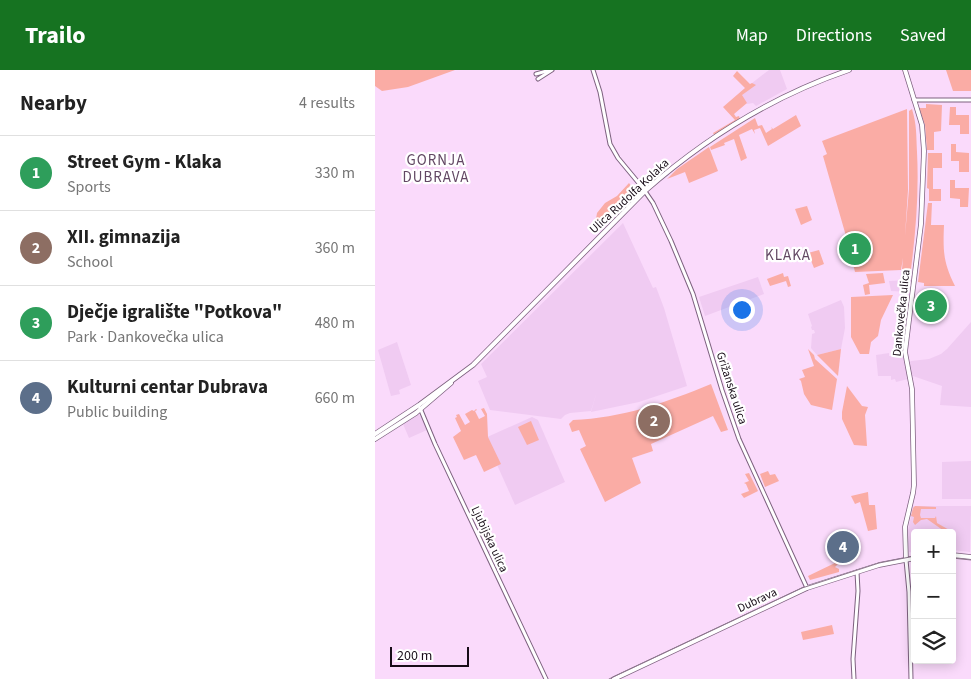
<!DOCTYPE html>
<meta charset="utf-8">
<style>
:root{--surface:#fff;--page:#f6f6f6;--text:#222;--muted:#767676;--line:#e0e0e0;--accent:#167321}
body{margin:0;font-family:"Source Sans 3",sans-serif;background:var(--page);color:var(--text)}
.controls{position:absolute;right:15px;bottom:15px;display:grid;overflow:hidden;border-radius:5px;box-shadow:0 2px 12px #0003}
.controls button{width:45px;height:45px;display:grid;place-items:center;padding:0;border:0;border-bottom:1px solid var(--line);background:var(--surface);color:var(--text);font:25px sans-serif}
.scale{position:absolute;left:15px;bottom:12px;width:79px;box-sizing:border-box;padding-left:5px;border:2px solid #170c17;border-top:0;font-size:14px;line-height:18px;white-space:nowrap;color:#170c17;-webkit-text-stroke:4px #fff;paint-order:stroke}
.you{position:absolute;left:366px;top:239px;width:18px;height:18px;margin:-12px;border:4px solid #fff;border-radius:50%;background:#1a73e8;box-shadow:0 0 0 8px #1a73e833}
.badge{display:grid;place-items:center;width:32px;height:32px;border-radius:50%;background:var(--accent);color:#fff;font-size:16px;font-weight:700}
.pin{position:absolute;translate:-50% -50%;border:2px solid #fff;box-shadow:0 1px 5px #0006}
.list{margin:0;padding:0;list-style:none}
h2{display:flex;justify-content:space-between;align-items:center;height:65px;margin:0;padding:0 20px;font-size:21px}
h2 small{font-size:16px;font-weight:400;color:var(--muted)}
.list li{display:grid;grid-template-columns:32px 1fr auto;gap:15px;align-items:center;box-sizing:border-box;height:75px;padding:0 20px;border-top:1px solid var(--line)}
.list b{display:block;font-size:19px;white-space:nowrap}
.list p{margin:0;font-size:16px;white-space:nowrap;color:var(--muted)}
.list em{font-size:16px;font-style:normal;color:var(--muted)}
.icon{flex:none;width:28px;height:28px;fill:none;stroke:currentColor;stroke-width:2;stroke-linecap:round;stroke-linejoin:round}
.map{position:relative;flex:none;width:596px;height:609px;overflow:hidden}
header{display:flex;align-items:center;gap:30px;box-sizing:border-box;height:70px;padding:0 25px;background:var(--accent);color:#fff}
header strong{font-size:24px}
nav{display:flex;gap:28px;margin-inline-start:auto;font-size:18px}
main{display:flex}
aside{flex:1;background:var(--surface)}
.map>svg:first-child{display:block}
.built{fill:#f0cbf2}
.green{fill:#faaca5}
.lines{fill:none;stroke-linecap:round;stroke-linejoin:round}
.tertiary-casing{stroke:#7d617f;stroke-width:5}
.secondary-casing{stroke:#7d617f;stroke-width:5.5}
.tertiary{stroke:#fff;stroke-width:3}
.secondary{stroke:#fff;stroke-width:4}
.tram{stroke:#8d778d;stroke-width:1}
.labels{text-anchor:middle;stroke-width:4.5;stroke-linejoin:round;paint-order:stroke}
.street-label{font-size:12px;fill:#170c17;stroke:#fff}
.quarter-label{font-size:15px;letter-spacing:1px;fill:#624763;stroke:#fff}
</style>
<header>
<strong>Trailo</strong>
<nav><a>Map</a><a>Directions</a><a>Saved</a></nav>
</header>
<main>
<aside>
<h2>Nearby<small>4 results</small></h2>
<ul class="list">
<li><span class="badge" style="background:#2e9e5b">1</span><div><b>Street Gym - Klaka</b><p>Sports</p></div><em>330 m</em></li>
<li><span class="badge" style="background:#8d6e63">2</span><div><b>XII. gimnazija</b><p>School</p></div><em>360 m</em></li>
<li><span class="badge" style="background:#2e9e5b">3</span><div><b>Dječje igralište &quot;Potkova&quot;</b><p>Park · Dankovečka ulica</p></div><em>480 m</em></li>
<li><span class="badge" style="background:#5c6f8a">4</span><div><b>Kulturni centar Dubrava</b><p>Public building</p></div><em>660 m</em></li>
</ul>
</aside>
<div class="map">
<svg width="596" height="609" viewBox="0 0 596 609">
<rect width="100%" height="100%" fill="#fadafb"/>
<g class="built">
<path d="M394,0H405L412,19L381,36L378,33L372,34L366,25L379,16L377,13Z"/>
<path d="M248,153L278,218L281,217L289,238L312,316L264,332L216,342L222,321L216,341L195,343L190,345L186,349L115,340L103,311L112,307L106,294Z"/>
<path d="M383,207L389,224L330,246L324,227Z"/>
<path d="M537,210L535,222L516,221L514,211Z"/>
<path d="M466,230L469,237L470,258L466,279L442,285L436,278L437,264L440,263L439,260H437L436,257L437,256L433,244Z"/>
<path d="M596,252V337L565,335L567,316L535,305L533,294L536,291L554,289L566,284L572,279Z"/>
<path d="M22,272L36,315L24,320L25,324L16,326L3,280Z"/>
<path d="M514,283V286H528L533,309L521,312L520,309L516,310V306H503L501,285Z"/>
<path d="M42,344L46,346L52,360L34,368L28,354Z"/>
<path d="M157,347L163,350L190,412L140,435L110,368Z"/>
<path d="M596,391V429H567V392Z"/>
<path d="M540,436H596L595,482L577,480V463H540V483L534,482L532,465L538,437Z"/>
</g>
<g class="green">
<path d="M0,0H80L33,17L7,21L0,16Z"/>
<path d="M571,0H596V21H578Z"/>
<path d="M362,1L375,14L377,13L381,15L367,25L372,33L359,44L361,47L364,46L365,49L339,65L338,63L360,50L348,37L370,18L358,6Z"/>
<path d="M551,34L567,35L566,61L559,62V80H552L550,55L544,38H551Z"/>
<path d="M575,37H581V45H594V64H585V55H574Z"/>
<path d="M532,39L533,120L530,166L534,119V41L537,39C542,56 541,65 542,82C544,121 541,160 536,199H527L528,188L526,200L480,202L473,173L448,86L452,84L447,71Z"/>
<path d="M421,45L426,56L393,76L385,58L379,60L380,64L377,59L364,65L372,88L366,91L359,69L349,73L350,75L336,80L335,77L380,48L383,56L387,55L391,63L397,59L396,57L398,59Z"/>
<path d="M576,74H581V82L594,83V102H584V91H576Z"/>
<path d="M334,77L343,101L314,113L310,102L292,109L302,99Z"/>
<path d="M553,83H567V98H558V119H566V131H554V119L552,118Z"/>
<path d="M575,110H580V118H594L593,137H585V129L575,128Z"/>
<path d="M254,113L259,120L258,123L260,124L247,136L250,137L241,145L240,144L242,140L241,138L239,139L240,142L238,145H236L237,140L235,142V145H232L218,159L217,155L221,149L222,143L230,133L242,126Z"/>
<path d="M553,133H557L556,155H569C568,181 568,192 580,216H549V213L543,212Z"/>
<path d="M432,136L437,150L426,155L420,139Z"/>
<path d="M444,180L449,194L439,198L433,183Z"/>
<path d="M408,203L409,207L413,206L416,216L413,217L411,211L395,216L392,209Z"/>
<path d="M508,203L510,213L494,215L495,224L490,225L488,215L494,213L491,204Z"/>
<path d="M518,225L506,250L503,266L496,272L494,284H485L476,267V227Z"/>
<path d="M433,279L439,285L440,289L462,309L457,340L436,335L429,324L426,311L424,309L430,307L427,300L439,296Z"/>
<path d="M466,279L463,306L442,285Z"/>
<path d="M336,314L353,360L346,362L338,346L276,374L278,381L257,388L266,413L230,432L205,379L211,376L204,360L197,362L194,354L198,350C247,348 290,333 336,314Z"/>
<path d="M472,316L487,336L493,337L490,345L492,376L479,375L467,349V342Z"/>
<path d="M109,338L112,344L113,367L126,394L109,402L101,385L89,390L78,367L86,361L80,348L82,347L81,345L84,344L90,355L95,352L90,344L97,340L99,341L101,339L102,340L100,341L104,349L110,346L106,339Z"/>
<path d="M156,351L164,370L152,375L143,357Z"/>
<path d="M393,401L395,405L400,404L404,411L390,417L385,404Z"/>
<path d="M374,403L383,421L369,428L366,424L374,421L371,414L369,413L374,411L370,404Z"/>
<path d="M493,422L494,435H500L502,459L493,461L485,432L480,434L476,426Z"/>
<path d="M540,436L561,437V439H546L545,445L546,448H560L561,446L562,453L576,461L572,463L552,449L546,450L540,455L538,452L539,447L536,446L538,438Z"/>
<path d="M462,492L463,494L460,497L464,499V502L435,510L433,506Z"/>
<path d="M457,555L459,564L428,570L426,562Z"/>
</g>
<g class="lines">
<defs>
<g id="tertiary">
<path d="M218,0L225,22L235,74L243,88L267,117L278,133L296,171L318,224L347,320L364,369L432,518"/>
<path d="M161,4L175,0"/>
<path d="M163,9L177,0"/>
<path d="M539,30H596"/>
<path d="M45,338L60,374L171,609"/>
<path d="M531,490L534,522L536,609"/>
<path d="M479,609L478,589L483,521L482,502"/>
</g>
<g id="secondary">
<path d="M530,0L547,55L549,81L546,154L530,282L537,319L539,415L538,423L530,457L531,490"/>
<path d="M0,364L44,335L98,295L270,121C329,69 398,26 474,0"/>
<path d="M0,369L41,343L76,313"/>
<path d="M577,485L596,487"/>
<path d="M239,609L432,518L504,495L540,488"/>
</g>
</defs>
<use href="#tertiary" class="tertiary-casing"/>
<use href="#secondary" class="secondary-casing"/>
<use href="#tertiary" class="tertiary"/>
<use href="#secondary" class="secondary"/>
<g class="tram">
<path d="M577,488L596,490"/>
<path d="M234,609L427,518L504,493L540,486"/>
</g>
</g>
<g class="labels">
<g class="street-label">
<text transform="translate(254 126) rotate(-43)" y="4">Ulica Rudolfa Kolaka</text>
<text transform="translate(526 243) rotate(-84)" y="4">Dankovečka ulica</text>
<text transform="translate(357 318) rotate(72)" y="4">Grižanska ulica</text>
<text transform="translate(115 469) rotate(65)" y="4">Ljubijska ulica</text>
<text transform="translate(382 530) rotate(-25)" y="4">Dubrava</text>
</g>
<g class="quarter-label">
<text x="61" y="95">GORNJA<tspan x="61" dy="17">DUBRAVA</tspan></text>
<text x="413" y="190">KLAKA</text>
</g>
</g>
</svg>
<div class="controls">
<button>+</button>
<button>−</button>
<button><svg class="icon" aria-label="layers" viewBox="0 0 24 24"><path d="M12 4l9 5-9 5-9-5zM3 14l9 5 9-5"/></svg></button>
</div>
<div class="scale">200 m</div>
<div class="you"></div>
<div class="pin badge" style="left:480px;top:179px;background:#2e9e5b">1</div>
<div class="pin badge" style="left:279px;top:351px;background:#8d6e63">2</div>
<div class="pin badge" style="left:556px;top:236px;background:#2e9e5b">3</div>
<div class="pin badge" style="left:468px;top:477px;background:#5c6f8a">4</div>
</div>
</main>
